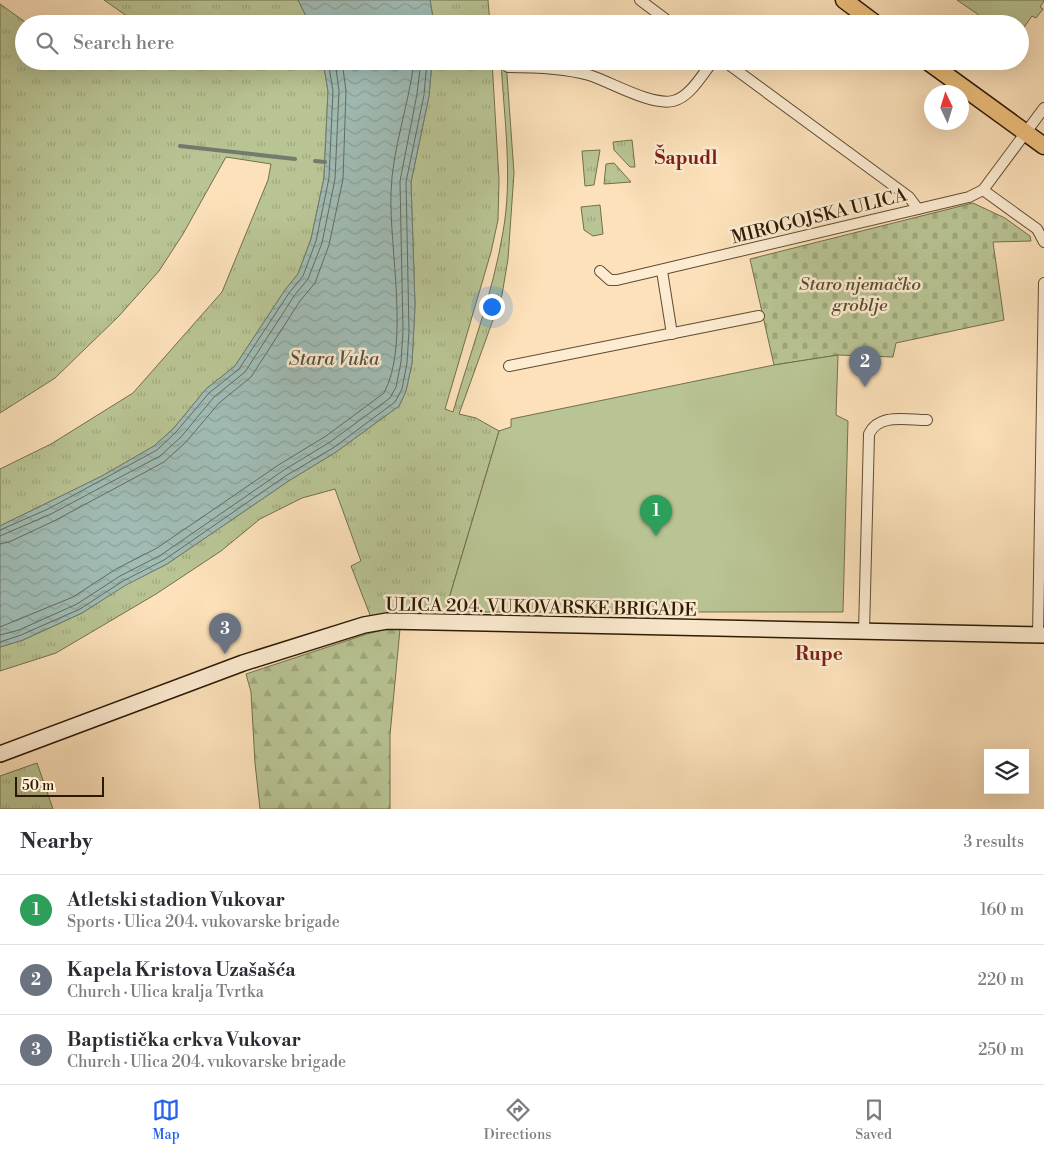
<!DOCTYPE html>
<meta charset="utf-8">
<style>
:root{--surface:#fff;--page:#f2f2f3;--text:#2b2b33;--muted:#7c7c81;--line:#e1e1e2;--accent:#2563eb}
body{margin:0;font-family:"Libre Bodoni",serif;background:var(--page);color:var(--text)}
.controls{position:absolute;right:15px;bottom:15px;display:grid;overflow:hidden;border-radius:0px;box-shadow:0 5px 20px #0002}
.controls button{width:45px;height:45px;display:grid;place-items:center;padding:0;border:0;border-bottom:1px solid var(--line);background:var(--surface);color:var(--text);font:25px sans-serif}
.compass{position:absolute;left:924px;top:85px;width:45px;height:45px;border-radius:50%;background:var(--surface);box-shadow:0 5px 20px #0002;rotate:356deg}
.scale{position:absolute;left:15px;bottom:12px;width:89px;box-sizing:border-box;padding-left:5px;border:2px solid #2b1a03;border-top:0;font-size:14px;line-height:18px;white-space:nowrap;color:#2b1a03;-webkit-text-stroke:4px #fdecd2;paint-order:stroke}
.you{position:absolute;left:491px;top:306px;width:18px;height:18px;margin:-12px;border:4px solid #fff;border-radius:50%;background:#1a73e8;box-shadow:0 0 0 8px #1a73e833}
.badge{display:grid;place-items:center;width:32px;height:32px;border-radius:50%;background:var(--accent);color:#fff;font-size:16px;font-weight:700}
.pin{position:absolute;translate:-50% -41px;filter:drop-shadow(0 1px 2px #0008)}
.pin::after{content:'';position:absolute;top:26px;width:18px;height:15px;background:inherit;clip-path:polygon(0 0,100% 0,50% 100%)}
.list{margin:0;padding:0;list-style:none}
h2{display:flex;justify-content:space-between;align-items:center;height:65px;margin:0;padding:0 20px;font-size:21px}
h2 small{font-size:16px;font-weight:400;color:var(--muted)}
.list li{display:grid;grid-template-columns:32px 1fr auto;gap:15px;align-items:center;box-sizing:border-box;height:70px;padding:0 20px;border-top:1px solid var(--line)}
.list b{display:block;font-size:19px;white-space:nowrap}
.list p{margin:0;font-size:16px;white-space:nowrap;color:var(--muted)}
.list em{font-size:16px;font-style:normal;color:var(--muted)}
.icon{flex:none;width:28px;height:28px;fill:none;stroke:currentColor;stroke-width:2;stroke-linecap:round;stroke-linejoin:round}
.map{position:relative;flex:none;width:1044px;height:809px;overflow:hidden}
.search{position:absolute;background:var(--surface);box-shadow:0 5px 20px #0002;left:15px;right:15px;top:15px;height:55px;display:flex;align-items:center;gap:12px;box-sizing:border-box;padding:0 18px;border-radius:28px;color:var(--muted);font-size:19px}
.sheet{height:275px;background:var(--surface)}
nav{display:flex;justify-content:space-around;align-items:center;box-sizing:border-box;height:70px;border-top:1px solid var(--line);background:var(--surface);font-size:14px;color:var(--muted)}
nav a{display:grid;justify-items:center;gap:2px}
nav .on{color:var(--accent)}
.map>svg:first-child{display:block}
.grass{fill:url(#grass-tufts);stroke:#726f4c}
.forest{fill:url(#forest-firs);stroke:#726f4c}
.cemetery{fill:url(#cemetery-stones);stroke:#726f4c}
.green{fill:#b9c494;stroke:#726f4c}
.water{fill:url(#water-waves);stroke:#717b6e}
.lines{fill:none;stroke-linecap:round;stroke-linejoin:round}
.shore{stroke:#666b5c;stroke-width:1}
.stream{stroke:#717b6e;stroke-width:4}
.street-casing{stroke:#5f4c31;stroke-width:12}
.secondary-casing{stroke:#2b1a03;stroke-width:18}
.primary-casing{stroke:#2b1a03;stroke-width:19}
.street{stroke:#fdecd2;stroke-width:10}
.secondary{stroke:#fdecd2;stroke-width:15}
.primary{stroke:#eec07d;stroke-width:16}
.labels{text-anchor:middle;stroke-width:5;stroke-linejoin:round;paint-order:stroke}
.street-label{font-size:18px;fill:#2b1a03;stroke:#fdecd2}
.park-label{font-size:18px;font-style:italic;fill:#564d2e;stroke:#fdecd2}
.neighbourhood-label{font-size:19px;font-weight:bold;fill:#7a1f14;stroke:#fdecd2}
.water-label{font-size:19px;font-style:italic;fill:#545341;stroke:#fdecd2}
</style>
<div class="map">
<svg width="1044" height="809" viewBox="0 0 1044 809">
<defs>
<pattern id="grass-tufts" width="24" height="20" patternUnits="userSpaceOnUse" patternTransform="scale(1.25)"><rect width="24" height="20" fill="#b9c494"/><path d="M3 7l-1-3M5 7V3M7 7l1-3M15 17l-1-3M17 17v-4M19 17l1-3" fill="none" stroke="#9fa87e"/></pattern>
<pattern id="forest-firs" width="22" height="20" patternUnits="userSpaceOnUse" patternTransform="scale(1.25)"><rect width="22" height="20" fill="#b9c494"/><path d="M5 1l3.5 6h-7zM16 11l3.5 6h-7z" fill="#9fa87e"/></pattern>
<pattern id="cemetery-stones" width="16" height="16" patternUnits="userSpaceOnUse" patternTransform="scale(1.25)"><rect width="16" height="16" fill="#b9c494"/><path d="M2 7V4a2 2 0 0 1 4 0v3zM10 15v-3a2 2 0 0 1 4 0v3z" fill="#9fa87e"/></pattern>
<pattern id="water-waves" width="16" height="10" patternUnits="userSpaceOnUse" patternTransform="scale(1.25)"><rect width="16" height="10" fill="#a0bcb5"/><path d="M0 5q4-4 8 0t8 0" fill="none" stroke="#8aa19a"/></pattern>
</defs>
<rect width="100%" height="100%" fill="#fce1ba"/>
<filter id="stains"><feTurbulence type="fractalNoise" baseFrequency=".004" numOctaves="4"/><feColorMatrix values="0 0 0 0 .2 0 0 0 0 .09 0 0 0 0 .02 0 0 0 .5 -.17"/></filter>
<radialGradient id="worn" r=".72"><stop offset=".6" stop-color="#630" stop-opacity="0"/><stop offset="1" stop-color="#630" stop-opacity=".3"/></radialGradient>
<g class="grass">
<path d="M104,0H298L310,24H138Z"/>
<path d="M430,0H488L490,24H434Z"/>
<path d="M0,4L28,24H24V61H79L91,70L113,61H323L328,91L325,156L324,178L311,239L298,274L285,290L235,366L206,389L173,429L154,446L102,476L0,526V469L51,444L133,393L222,292L268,180L271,164L226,157L183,234L159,271L119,316L55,378L0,413Z"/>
<path d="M432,61H492L499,180L498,220L491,252L445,409L453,412C470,353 493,293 503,232C513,176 504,118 501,61H506L514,173L508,259L502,295L459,414L476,418L499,431L445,612L421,618L372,620L351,566L361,561L335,489L302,498L260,519L221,551L156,594L56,653L0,671V647L23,640L82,613L125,585L167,564L290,480L336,452L399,406L406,391L412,363L415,305L411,182L429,96Z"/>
<path d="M632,140L635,167H630L614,150L613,142Z"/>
<path d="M600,150L594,185L585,186L582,151Z"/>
<path d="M614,163L631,182L604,184L606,164Z"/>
<path d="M600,205L603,234L593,236L584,230L581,207Z"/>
<path d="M37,763L53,809H0V776Z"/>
</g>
<path class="forest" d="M400,629L390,735V809H260L255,763L251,692L246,674L367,634L383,630Z"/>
<path class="cemetery" d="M973,203L1005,218L1030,236L1031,241L993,242L1004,320L896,343L893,357L838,355L774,365L750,259Z"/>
<g class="green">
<path d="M957,0H1044V1L1040,7L1043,9L1036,18L1032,16L1020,33V24H992Z"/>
<path d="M838,355L836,415L848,421L843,612H445L499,431L511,427V419L774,365Z"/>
</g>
<g class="water">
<path d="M298,0H430L434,24H310Z"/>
<path d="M323,61H432L429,96L411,182L415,305L412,363L406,391L399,406L336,452L290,480L167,564L126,585L82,613L23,640L0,647V526L102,476L154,446L173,429L206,389L235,366L285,290L298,274L311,239L324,178L325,156L328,91Z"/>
</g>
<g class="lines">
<g class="shore">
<path d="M0,530L48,509L157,450L176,432L209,393L239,369L289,293L303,276L316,241L329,178L333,91L328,61"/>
<path d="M0,536L51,514L160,456L181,437L214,397L245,372L294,296L308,279L322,243L335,179L339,91L335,61"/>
<path d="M0,544L9,542L54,521L164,462L186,442L219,403L251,377L300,301L315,283L329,245L343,179L346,91L342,61"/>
<path d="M0,627L73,597L116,569L157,548L280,464L326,436L384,393C410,344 389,248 391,193C392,149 409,105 414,61"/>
<path d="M0,635L19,630L77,604L120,576L161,555L284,470L330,442L390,398L396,387L401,362L403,331L400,181L417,94L421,61"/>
<path d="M0,642L21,635L80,609L123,581L164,560L287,475L333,448L395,402L402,389L407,363L409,331L406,182L424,95L427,61"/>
</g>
<g class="stream">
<path d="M180,146L295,159"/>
<path d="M315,161L325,162"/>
</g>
<defs>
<g id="street">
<path d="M640,0L672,24"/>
<path d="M724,61L909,197L918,209"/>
<path d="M508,67C534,67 564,68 589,75C611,82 651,106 673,101C690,97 702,75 713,61"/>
<path d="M1044,108L983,190L1037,229L1044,242"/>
<path d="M600,271L610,280H617L969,197L983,190"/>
<path d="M662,271L672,334"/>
<path d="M509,366L759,316"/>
<path d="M864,632L869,434C879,413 906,420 927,420"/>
<path d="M1038,635L1044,283"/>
</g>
<path id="secondary" d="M0,754L243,663L364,625L387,621L1044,635"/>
<g id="primary">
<path d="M844,0L876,24"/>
<path d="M927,61L1044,146"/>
</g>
</defs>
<use href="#street" class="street-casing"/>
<use href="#secondary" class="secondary-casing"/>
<use href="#primary" class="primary-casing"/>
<use href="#street" class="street"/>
<use href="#secondary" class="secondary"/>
<use href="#primary" class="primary"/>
</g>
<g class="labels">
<g class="street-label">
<text transform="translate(819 216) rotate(-14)" y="6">MIROGOJSKA ULICA</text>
<text transform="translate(541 607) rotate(1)" y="6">ULICA 204. VUKOVARSKE BRIGADE</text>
</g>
<g class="park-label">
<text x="860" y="290">Staro njemačko<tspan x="860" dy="21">groblje</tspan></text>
</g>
<g class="neighbourhood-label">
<text x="686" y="164">Šapudl</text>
<text x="819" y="660">Rupe</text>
</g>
<g class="water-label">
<text x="334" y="365">Stara Vuka</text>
</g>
</g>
<rect width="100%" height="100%" filter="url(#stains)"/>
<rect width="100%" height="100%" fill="url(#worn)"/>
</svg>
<div class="controls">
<button><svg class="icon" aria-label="layers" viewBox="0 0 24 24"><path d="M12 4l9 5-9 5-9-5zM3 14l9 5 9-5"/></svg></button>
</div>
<svg class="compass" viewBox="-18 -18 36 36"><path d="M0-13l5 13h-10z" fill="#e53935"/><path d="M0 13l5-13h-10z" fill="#7c7c81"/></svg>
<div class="scale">50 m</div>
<div class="you"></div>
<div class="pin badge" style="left:656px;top:536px;background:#2e9e5b">1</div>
<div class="pin badge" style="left:865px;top:387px;background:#6b7280">2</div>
<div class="pin badge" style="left:225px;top:654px;background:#6b7280">3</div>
<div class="search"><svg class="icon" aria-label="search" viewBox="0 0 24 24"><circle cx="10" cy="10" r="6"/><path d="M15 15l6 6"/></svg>Search here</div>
</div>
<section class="sheet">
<h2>Nearby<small>3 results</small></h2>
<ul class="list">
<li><span class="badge" style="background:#2e9e5b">1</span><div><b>Atletski stadion Vukovar</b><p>Sports · Ulica 204. vukovarske brigade</p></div><em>160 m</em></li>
<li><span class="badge" style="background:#6b7280">2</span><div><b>Kapela Kristova Uzašašća</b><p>Church · Ulica kralja Tvrtka</p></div><em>220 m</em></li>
<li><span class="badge" style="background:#6b7280">3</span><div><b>Baptistička crkva Vukovar</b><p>Church · Ulica 204. vukovarske brigade</p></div><em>250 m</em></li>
</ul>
</section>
<nav>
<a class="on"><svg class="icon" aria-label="map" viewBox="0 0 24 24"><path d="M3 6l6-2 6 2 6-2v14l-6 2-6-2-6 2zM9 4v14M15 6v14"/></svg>Map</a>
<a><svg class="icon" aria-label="directions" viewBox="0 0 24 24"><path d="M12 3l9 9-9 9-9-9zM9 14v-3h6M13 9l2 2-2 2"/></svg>Directions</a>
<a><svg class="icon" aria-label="saved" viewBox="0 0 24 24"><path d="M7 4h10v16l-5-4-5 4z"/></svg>Saved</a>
</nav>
